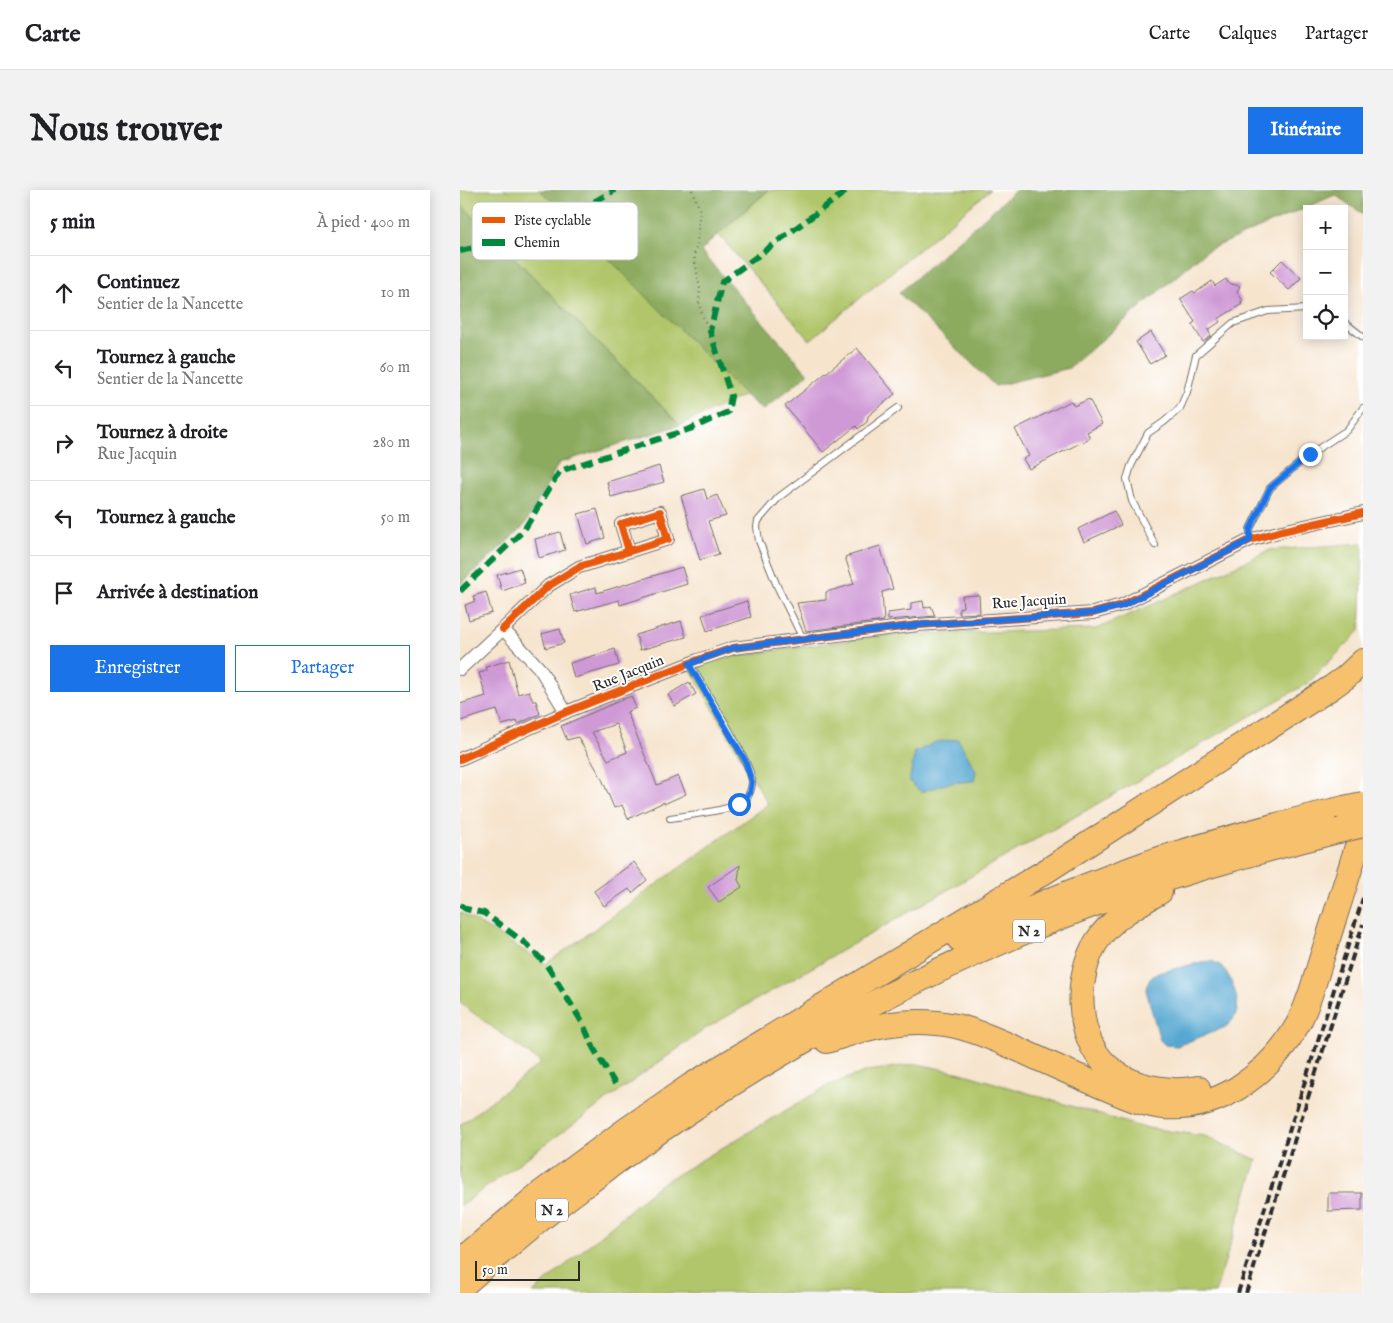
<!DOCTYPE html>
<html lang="fr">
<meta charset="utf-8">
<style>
:root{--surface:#fff;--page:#f2f2f2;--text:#202124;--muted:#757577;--line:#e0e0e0;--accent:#1a73e8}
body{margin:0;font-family:"IM FELL English",serif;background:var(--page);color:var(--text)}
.controls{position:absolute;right:15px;top:15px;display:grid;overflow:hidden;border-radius:0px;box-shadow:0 2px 12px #0003}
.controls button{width:45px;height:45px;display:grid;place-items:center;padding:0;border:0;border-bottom:1px solid var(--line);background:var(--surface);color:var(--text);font:25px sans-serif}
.scale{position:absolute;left:15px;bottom:12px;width:105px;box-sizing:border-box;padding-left:5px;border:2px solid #2b2b2b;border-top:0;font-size:14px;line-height:18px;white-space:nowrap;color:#2b2b2b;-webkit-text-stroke:4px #fff;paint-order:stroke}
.stop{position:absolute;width:15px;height:15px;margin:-11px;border:4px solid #1a73e8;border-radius:50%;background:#fff}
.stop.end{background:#1a73e8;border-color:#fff;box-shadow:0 1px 5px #0008}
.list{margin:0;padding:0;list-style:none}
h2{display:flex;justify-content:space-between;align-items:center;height:65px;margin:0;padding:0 20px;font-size:21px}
h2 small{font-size:16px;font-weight:400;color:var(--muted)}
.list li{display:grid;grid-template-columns:32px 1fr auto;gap:15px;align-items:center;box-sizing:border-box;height:75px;padding:0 20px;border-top:1px solid var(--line)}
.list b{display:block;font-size:19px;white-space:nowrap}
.list p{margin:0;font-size:16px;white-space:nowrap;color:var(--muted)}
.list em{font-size:16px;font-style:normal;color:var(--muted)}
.actions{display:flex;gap:10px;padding:15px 20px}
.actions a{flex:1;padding:11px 0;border:1px solid var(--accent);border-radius:0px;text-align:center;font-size:18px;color:var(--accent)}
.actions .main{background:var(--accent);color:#fff}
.icon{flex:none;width:28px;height:28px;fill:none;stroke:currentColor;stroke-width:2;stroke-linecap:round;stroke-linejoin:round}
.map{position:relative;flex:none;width:903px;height:1103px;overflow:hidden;border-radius:0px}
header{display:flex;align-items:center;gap:30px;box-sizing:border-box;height:70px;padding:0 25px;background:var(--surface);border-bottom:1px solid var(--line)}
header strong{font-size:24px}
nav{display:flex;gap:28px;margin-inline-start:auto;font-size:18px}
.intro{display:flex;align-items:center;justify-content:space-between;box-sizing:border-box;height:120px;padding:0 30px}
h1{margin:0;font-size:35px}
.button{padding:12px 22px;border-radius:0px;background:var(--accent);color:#fff;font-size:18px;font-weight:700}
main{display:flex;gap:30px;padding:0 30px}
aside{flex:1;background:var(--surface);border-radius:0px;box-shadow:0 2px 12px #0003}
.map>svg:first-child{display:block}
.green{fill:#b1c66a;stroke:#6e784a}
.forest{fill:#8cab5e;stroke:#5c6b44}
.water{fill:#57a8d2;stroke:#416a7e}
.building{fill:#cf99d6;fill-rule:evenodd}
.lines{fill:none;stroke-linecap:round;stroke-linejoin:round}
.lane-casing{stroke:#726c64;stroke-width:8}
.street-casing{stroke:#726c64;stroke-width:14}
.highway-casing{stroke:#726c64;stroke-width:26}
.path{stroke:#726c64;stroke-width:2.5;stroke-dasharray:1 4;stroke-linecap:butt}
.lane{stroke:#fff;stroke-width:6}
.street{stroke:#fff;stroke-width:12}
.highway{stroke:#f7c06c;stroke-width:24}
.rail{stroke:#2b2b2b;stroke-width:4;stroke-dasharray:8 4;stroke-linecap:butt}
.highway-bridge-casing{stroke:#726c64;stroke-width:26;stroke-linecap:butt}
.highway-bridge{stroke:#f7c06c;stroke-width:24}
.quiet{stroke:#00873e;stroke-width:6;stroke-dasharray:12 6;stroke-linecap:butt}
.cycleway-casing{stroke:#fff;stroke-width:11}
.cycleway{stroke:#e8590c;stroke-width:8}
.route{stroke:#1a73e8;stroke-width:6}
.labels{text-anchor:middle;stroke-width:4;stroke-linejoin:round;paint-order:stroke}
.shield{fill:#fff;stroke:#6b6b6b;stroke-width:1}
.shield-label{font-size:14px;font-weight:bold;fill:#2b2b2b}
.street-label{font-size:15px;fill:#2b2b2b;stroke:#fff}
.key{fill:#fff;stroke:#bfbfbf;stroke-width:1}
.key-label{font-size:14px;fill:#2b2b2b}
</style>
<header>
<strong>Carte</strong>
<nav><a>Carte</a><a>Calques</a><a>Partager</a></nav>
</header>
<div class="intro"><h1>Nous trouver</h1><a class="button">Itinéraire</a></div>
<main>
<aside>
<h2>5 min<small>À pied · 400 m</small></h2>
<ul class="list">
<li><svg class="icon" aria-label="ahead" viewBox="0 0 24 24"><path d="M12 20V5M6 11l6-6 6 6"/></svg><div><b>Continuez</b><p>Sentier de la Nancette</p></div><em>10 m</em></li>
<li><svg class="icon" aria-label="left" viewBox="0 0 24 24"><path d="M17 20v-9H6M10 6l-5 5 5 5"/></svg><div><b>Tournez à gauche</b><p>Sentier de la Nancette</p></div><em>60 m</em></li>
<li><svg class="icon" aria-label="right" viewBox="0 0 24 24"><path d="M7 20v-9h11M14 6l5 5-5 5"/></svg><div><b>Tournez à droite</b><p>Rue Jacquin</p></div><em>280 m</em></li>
<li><svg class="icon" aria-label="left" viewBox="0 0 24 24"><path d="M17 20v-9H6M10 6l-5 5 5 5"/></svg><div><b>Tournez à gauche</b></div><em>50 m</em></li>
<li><svg class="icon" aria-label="arrive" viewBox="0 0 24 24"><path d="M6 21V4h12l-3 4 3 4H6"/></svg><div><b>Arrivée à destination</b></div></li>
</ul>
<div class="actions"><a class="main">Enregistrer</a><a>Partager</a></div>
</aside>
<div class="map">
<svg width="903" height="1103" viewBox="0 0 903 1103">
<rect width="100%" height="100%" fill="#fff"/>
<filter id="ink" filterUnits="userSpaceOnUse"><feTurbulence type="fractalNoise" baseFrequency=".02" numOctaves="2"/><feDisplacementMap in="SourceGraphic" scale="10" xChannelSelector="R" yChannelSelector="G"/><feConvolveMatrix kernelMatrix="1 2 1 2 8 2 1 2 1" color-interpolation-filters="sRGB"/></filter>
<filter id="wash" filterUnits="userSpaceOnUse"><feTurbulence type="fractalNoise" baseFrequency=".0096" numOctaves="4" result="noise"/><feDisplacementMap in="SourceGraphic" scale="20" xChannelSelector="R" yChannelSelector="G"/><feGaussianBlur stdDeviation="1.12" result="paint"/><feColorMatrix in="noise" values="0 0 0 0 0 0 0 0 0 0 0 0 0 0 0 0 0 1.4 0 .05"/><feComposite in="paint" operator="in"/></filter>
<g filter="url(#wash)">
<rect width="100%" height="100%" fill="#f6e4cd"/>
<g class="green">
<path d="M0,0H80L285,205L220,235L0,13Z"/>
<path d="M309,0H530L350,150L258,44Z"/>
<path d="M903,353L900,441L848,493L245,839L0,1016V935L81,873L0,813V722L86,774L308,614L227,473L426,445L636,439L698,412L810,360Z"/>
<path d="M457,874L501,883L681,937L745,946L797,970L755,1103H73L199,995L369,895L408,881Z"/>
</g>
<g class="forest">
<path d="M80,0H308L258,44L241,61L348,184L303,220L285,205Z"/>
<path d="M556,0H903V24L875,5L746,61L609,178L535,196L439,103Z"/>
<path d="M0,13L220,235L99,273L64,336L0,395Z"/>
</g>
<g class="water">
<path d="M498,549L516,581L514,591L489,593L461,602L449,591L455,562L476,552Z"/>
<path d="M752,771C755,773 759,774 762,777C770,784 780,810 777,820C775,828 770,835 763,838L717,856L705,855L700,850L686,800C687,791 690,788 698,783L741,772Z"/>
</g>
<g id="blocks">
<g class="building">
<path d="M822,70L841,88L829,100L810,82Z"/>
<path d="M766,89L768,93L780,96L777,102L783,111L780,112L782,114L758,129L760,132L748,140L751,146L743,152L732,134L735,132L720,109L733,101L735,103L752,91L755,96Z"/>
<path d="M691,142L705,165L690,174L676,152Z"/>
<path d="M397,158L435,204L408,226L407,232L398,239L396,236L363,262L325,216Z"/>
<path d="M629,209L642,234L627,242L630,248L569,279L563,269L569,266L555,239L611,211L614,216Z"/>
<path d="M199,276L204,292L151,307L147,292Z"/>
<path d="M244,299L247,309L257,305L266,326L248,331L259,364L240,370L221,306Z"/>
<path d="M137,319L145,348L127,354L118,324Z"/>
<path d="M654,321L661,335L624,352L618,339Z"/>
<path d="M100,342L105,360L79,368L75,349Z"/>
<path d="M420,356L433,399L422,402L424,431L346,441L337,413L366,410V402L394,394L385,367Z"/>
<path d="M222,377L227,394L160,415L159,410L115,422L110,405L136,397L137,403Z"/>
<path d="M60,378L65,393L42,401L37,385Z"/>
<path d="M26,402L32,423L9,430L5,415L15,411L13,406Z"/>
<path d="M519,405L520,423L499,424V418L503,417L502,406Z"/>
<path d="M287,411L291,427L247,441L242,425Z"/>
<path d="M463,411L464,418L471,416L475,426L428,430V423L451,420V413Z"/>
<path d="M221,431L226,447L180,460L176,445Z"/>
<path d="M100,439L104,453L86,458L82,444Z"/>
<path d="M155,459L159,475L114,488L110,473Z"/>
<path d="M49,470L58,504L69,501L73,511H76L80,524L58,534L57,531L42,535L37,520L0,531V514L26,506L19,483L27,481L26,477Z"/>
<path d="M229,492L236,504L215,516L208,505Z"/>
<path d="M171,506L176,518L167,522L197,595L218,586L226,604L204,614V612L168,629L162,615L154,618L142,589L118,547L107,550L101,536ZM156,534L167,562L148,570L132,542Z"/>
<path d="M174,672L187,690L172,703L169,699L144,716L134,701Z"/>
<path d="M280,675L278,690L282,697L259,712L248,697Z"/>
<path d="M868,1003H902V1020L868,1021Z"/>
</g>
</g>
</g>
<g filter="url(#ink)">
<use href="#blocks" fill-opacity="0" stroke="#726c64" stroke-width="1"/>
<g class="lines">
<defs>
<g id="lane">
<path d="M884,132L903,147"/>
<path d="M790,350V339L810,298L850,264L887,240L903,218"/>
<path d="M695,355L672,311L667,289L671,276L688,243L704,232L720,218L727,202L736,165L773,133L808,121L847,119"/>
<path d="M343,449L317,396L299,351L297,337L298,331L319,307L438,218"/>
<path d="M210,628C227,625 273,621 285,610C289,606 292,598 292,592C293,574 241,494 229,473"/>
</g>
<g id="street">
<path d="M43,439L88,396L119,377L208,349L200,322L161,334L169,361"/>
<path d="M0,479L43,439L80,479L106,522"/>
<path d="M0,569L106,522L238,470L273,458L458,435L633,423L662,415L790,350L822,341L903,323"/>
</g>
<g id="highway">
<path d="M700,702C677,715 652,728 637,751C615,785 615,844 646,875C669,897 708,904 738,898"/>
<path d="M499,749C562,721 625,695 690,672C754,651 819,634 884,618"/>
<path d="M367,851C411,836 449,826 496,836C518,841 539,851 560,860C587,873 615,885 643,897C662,905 683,915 704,917C729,919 754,912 776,899C802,883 823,861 838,834C849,814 855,789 862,767C876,723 890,680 903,637"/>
<path d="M0,1071L78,1005L166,940L230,896L586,681L872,497L886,487L903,471"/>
<path d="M0,1098C35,1067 71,1036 108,1008C278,876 481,766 685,696C748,675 813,658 878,641"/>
</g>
</defs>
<use href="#lane" class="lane-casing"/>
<use href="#street" class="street-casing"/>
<use href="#highway" class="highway-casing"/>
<path class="path" d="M232,0L240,20L237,54L234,66L240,99L239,114L244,130L250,141"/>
<use href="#lane" class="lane"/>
<use href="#street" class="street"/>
<use href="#highway" class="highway"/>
<g class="rail">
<path d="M778,1103L903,708"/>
<path d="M786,1103L903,734"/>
</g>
<defs>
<g id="highway-bridge">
<path d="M884,618L903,614"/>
<path d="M878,641L903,635"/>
</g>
</defs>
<use href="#highway-bridge" class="highway-bridge-casing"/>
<use href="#highway-bridge" class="highway-bridge"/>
<g class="quiet">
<path d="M0,61L45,51L91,36L155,0"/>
<path d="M0,401L64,340L100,281L230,239L268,222L271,206L250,141L262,92L388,0"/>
<path d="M0,715L6,719L24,723L65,753L86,774L122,832L134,859L155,894"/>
</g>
<defs>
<g id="cycleway">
<path d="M43,439L88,396L119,377L208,349L200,322L161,334L169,361"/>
<path d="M0,569L106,522L238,470L273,458L458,435L633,423L662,415L790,350L822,341L903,323"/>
</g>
</defs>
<use href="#cycleway" class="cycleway-casing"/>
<use href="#cycleway" class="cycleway"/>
</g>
</g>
<g class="lines" filter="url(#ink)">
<path class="route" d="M279,614L290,603L292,592L285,570L229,474L273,458L458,435L633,423L662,416L790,350V339L810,298L850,264"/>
</g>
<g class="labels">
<g class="shield">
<rect x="553" y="729.5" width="32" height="23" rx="4"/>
<rect x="76" y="1008.5" width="32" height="23" rx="4"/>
</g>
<g class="shield-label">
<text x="569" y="746">N 2</text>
<text x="92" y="1025">N 2</text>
</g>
<g class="street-label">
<text transform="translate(569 411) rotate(-4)" y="5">Rue Jacquin</text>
<text transform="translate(168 483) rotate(-22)" y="5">Rue Jacquin</text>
</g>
</g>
<rect x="12" y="12" width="166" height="58" rx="8" class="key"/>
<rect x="22" y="27" width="23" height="6" fill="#e8590c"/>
<rect x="22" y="49" width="23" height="7" fill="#00873e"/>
<g class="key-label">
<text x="54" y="35">Piste cyclable</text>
<text x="54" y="57">Chemin</text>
</g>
</svg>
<div class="controls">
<button>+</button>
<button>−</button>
<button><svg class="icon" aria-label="locate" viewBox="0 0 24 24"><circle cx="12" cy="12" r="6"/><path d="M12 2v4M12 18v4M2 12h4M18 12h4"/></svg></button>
</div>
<div class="scale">50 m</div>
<div class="stop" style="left:279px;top:614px"></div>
<div class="stop end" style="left:850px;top:264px"></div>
</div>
</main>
